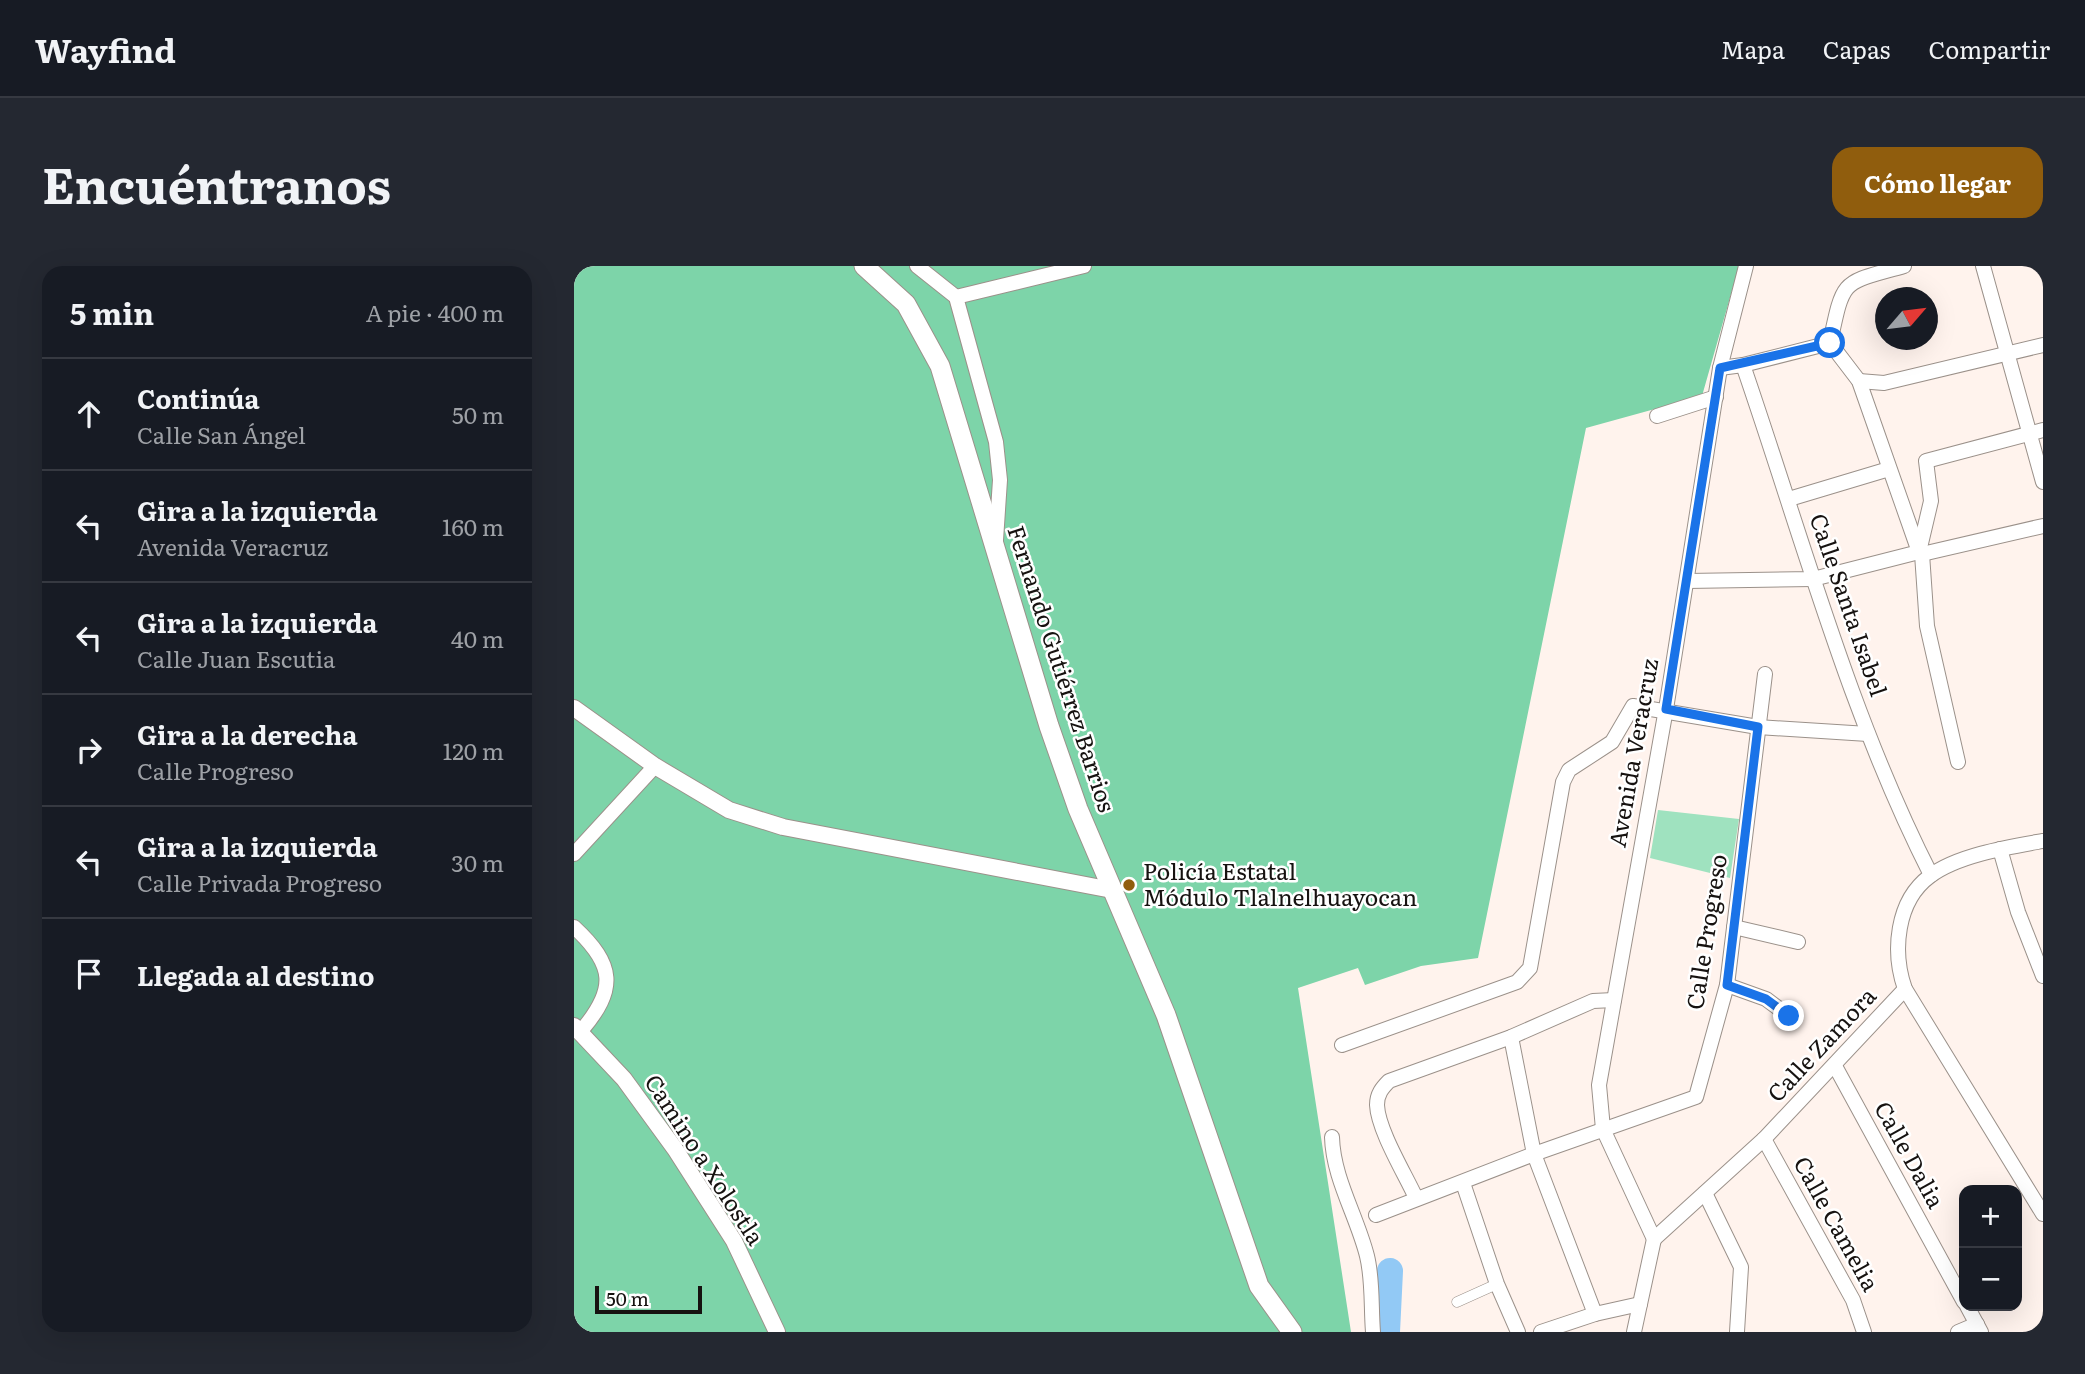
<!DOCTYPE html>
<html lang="es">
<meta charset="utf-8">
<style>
:root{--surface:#171b24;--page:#242831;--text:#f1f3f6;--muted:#9ea1a6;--line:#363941;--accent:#905d0d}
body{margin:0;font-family:Literata,serif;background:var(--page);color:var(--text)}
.controls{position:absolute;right:21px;bottom:21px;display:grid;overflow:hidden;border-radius:14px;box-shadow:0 7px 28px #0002}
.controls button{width:63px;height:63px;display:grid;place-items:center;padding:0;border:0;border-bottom:2px solid var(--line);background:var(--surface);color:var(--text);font:35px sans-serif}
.compass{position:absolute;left:1301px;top:21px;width:63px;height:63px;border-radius:50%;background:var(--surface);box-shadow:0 7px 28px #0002;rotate:62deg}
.scale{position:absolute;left:21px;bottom:18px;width:107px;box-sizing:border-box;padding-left:7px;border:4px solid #161210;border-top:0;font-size:19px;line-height:24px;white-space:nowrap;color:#161210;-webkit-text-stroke:5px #fff;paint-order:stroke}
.stop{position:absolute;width:21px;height:21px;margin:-16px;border:5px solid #1a73e8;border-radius:50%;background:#fff}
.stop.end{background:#1a73e8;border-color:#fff;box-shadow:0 2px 7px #0008}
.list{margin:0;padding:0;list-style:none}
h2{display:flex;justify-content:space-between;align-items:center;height:91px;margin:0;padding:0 28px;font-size:30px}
h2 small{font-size:23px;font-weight:400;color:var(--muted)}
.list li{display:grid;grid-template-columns:46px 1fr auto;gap:21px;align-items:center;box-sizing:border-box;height:112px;padding:0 28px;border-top:2px solid var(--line)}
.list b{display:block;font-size:26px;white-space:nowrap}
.list p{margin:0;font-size:23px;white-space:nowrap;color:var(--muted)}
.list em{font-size:23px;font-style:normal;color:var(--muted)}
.icon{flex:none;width:38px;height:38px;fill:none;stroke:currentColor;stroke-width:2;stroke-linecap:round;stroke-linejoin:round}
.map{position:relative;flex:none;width:1469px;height:1066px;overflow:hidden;border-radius:21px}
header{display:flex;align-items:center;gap:42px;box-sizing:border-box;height:98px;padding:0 35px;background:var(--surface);border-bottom:2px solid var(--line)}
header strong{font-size:33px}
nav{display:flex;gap:38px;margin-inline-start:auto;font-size:24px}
.intro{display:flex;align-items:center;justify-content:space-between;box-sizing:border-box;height:168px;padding:0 42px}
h1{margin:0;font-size:49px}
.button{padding:18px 32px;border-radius:21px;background:var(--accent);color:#fff;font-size:24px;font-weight:700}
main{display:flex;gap:42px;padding:0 42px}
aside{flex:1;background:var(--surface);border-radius:21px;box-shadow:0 7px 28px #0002}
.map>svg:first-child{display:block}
.green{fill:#9fe2bf}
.forest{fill:#7dd4a9}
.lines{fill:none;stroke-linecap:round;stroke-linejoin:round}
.river{stroke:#92c9f5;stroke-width:26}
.pedestrian-casing{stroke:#9b918a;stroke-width:11}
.minor-casing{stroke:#9b918a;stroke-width:16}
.tertiary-casing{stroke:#9b918a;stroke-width:18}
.secondary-casing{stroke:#9b918a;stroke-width:21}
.pedestrian{stroke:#fff;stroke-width:10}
.minor{stroke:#fff;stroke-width:14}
.tertiary{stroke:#fff;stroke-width:16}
.secondary{stroke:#fff;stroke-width:19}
.route{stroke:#1a73e8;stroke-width:9}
.poi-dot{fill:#905d0d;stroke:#fff;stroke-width:2.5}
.labels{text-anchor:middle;stroke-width:5;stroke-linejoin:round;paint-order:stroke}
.street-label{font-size:23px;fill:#161210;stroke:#fff}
.poi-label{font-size:23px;fill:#161210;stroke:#fff;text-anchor:start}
</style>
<header>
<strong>Wayfind</strong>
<nav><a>Mapa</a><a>Capas</a><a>Compartir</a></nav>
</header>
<div class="intro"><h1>Encuéntranos</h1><a class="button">Cómo llegar</a></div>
<main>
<aside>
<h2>5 min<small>A pie · 400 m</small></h2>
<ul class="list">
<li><svg class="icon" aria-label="ahead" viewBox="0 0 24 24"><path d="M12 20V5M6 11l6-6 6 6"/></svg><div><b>Continúa</b><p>Calle San Ángel</p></div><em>50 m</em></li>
<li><svg class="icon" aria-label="left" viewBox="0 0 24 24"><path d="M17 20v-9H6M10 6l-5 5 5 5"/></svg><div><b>Gira a la izquierda</b><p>Avenida Veracruz</p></div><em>160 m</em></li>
<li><svg class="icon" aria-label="left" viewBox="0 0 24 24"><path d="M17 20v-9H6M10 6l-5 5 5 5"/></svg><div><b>Gira a la izquierda</b><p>Calle Juan Escutia</p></div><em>40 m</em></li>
<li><svg class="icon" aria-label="right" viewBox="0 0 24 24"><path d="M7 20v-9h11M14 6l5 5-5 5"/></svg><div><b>Gira a la derecha</b><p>Calle Progreso</p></div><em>120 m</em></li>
<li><svg class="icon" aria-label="left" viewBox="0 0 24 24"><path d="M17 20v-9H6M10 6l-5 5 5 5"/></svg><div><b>Gira a la izquierda</b><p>Calle Privada Progreso</p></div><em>30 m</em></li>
<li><svg class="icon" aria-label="arrive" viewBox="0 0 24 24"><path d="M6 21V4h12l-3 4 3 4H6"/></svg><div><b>Llegada al destino</b></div></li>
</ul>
</aside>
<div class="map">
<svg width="1469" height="1066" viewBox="0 0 1469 1066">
<rect width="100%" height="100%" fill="#fff3ed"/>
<path class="green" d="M1084,544L1165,553L1156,612L1076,592Z"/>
<path class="forest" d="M0,0H1165L1128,130L1012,162L904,692L847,700L791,719L784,702L724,722L777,1066H0Z"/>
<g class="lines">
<path class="river" d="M813,1066L816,1005"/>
<defs>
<path id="pedestrian" d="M883,1036L923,1018"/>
<g id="minor">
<path d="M343,0L382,31L422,176L426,214L422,274"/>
<path d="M1409,0L1469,216"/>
<path d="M382,31L510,0"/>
<path d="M1256,77L1285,115L1345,286"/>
<path d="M1256,77C1270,11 1267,18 1330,0"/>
<path d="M1169,99L1256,77"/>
<path d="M1146,102L1169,99C1228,270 1275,448 1357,609"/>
<path d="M1285,115L1310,117L1469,79"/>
<path d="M1083,150L1142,131"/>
<path d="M1215,233L1315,203"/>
<path d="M1345,286L1357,235L1352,195L1469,164"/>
<path d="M1348,288L1353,360L1384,496"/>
<path d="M1113,315L1239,313L1345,286L1348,288L1469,260"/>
<path d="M1469,575C1435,581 1384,589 1356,610C1322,635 1318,686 1331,723L1469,948"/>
<path d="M1426,583L1444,646L1469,710"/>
<path d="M0,588L81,500"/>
<path d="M0,661C41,699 43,723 7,765"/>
<path d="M1160,661L1224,676"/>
<path d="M1153,719L1192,733L1215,750"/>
<path d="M937,771L960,888L1021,1048"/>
<path d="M768,779L943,716L956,702L989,516L995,504L1038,476L1059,440L1184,461L1294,468"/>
<path d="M1261,800L1390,1036"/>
<path d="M758,871C759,912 783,950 793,990C799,1014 797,1042 799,1066"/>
<path d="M1190,873L1279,1034L1290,1066"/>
<path d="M889,917L923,1018L944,1066"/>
<path d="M1131,927L1167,1001L1163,1066"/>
<path d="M842,932C831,908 804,864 803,839C803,828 808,822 815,815L937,771L1019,735L1040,734"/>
<path d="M802,949L960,888L1122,831L1153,719L1191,408"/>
<path d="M1080,973L1029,863L1025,819L1092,443L1146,102L1172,0"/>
<path d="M1080,973L1190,873L1331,723"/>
<path d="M1393,1040L1407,1066"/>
<path d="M967,1066L1021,1048L1066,1038"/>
<path d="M1060,1066L1080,973"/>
<path d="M1384,1066L1403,1058"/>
</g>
<g id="tertiary">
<path d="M0,442L81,500L155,544L209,561L538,624"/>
<path d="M0,760L50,813L101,883L160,975L203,1066"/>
</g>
<path id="secondary" d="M290,0L332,38L366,100L475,460L504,543L592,749L685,1020L718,1066"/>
</defs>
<use href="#pedestrian" class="pedestrian-casing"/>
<use href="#minor" class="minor-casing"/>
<use href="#tertiary" class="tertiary-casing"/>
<use href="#secondary" class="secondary-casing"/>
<use href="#pedestrian" class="pedestrian"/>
<use href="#minor" class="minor"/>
<use href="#tertiary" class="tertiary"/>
<use href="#secondary" class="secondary"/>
</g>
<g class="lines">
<path class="route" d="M1215,750L1192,733L1153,719L1184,461L1092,443L1146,102L1256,77"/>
</g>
<circle class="poi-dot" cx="555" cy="619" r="7"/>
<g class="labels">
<g class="street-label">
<text transform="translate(1274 339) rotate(71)" y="8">Calle Santa Isabel</text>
<text transform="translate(487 403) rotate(72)" y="8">Fernando Gutiérrez Barrios</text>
<text transform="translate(1060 487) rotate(-80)" y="8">Avenida Veracruz</text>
<text transform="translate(1133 666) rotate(-81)" y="8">Calle Progreso</text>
<text transform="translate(1248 779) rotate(-47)" y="8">Calle Zamora</text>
<text transform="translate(1335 889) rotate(61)" y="8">Calle Dalia</text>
<text transform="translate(130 894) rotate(57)" y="8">Camino a Xolostla</text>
<text transform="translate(1262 958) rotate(61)" y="8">Calle Camelia</text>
</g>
<g class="poi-label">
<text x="569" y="614">Policía Estatal<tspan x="569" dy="26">Módulo Tlalnelhuayocan</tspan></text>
</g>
</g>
</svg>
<div class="controls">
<button>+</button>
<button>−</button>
</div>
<svg class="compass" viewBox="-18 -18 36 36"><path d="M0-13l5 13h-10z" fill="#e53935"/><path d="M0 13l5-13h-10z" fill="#9ea1a6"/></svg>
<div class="scale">50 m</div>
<div class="stop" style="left:1256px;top:77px"></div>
<div class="stop end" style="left:1215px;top:750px"></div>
</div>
</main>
